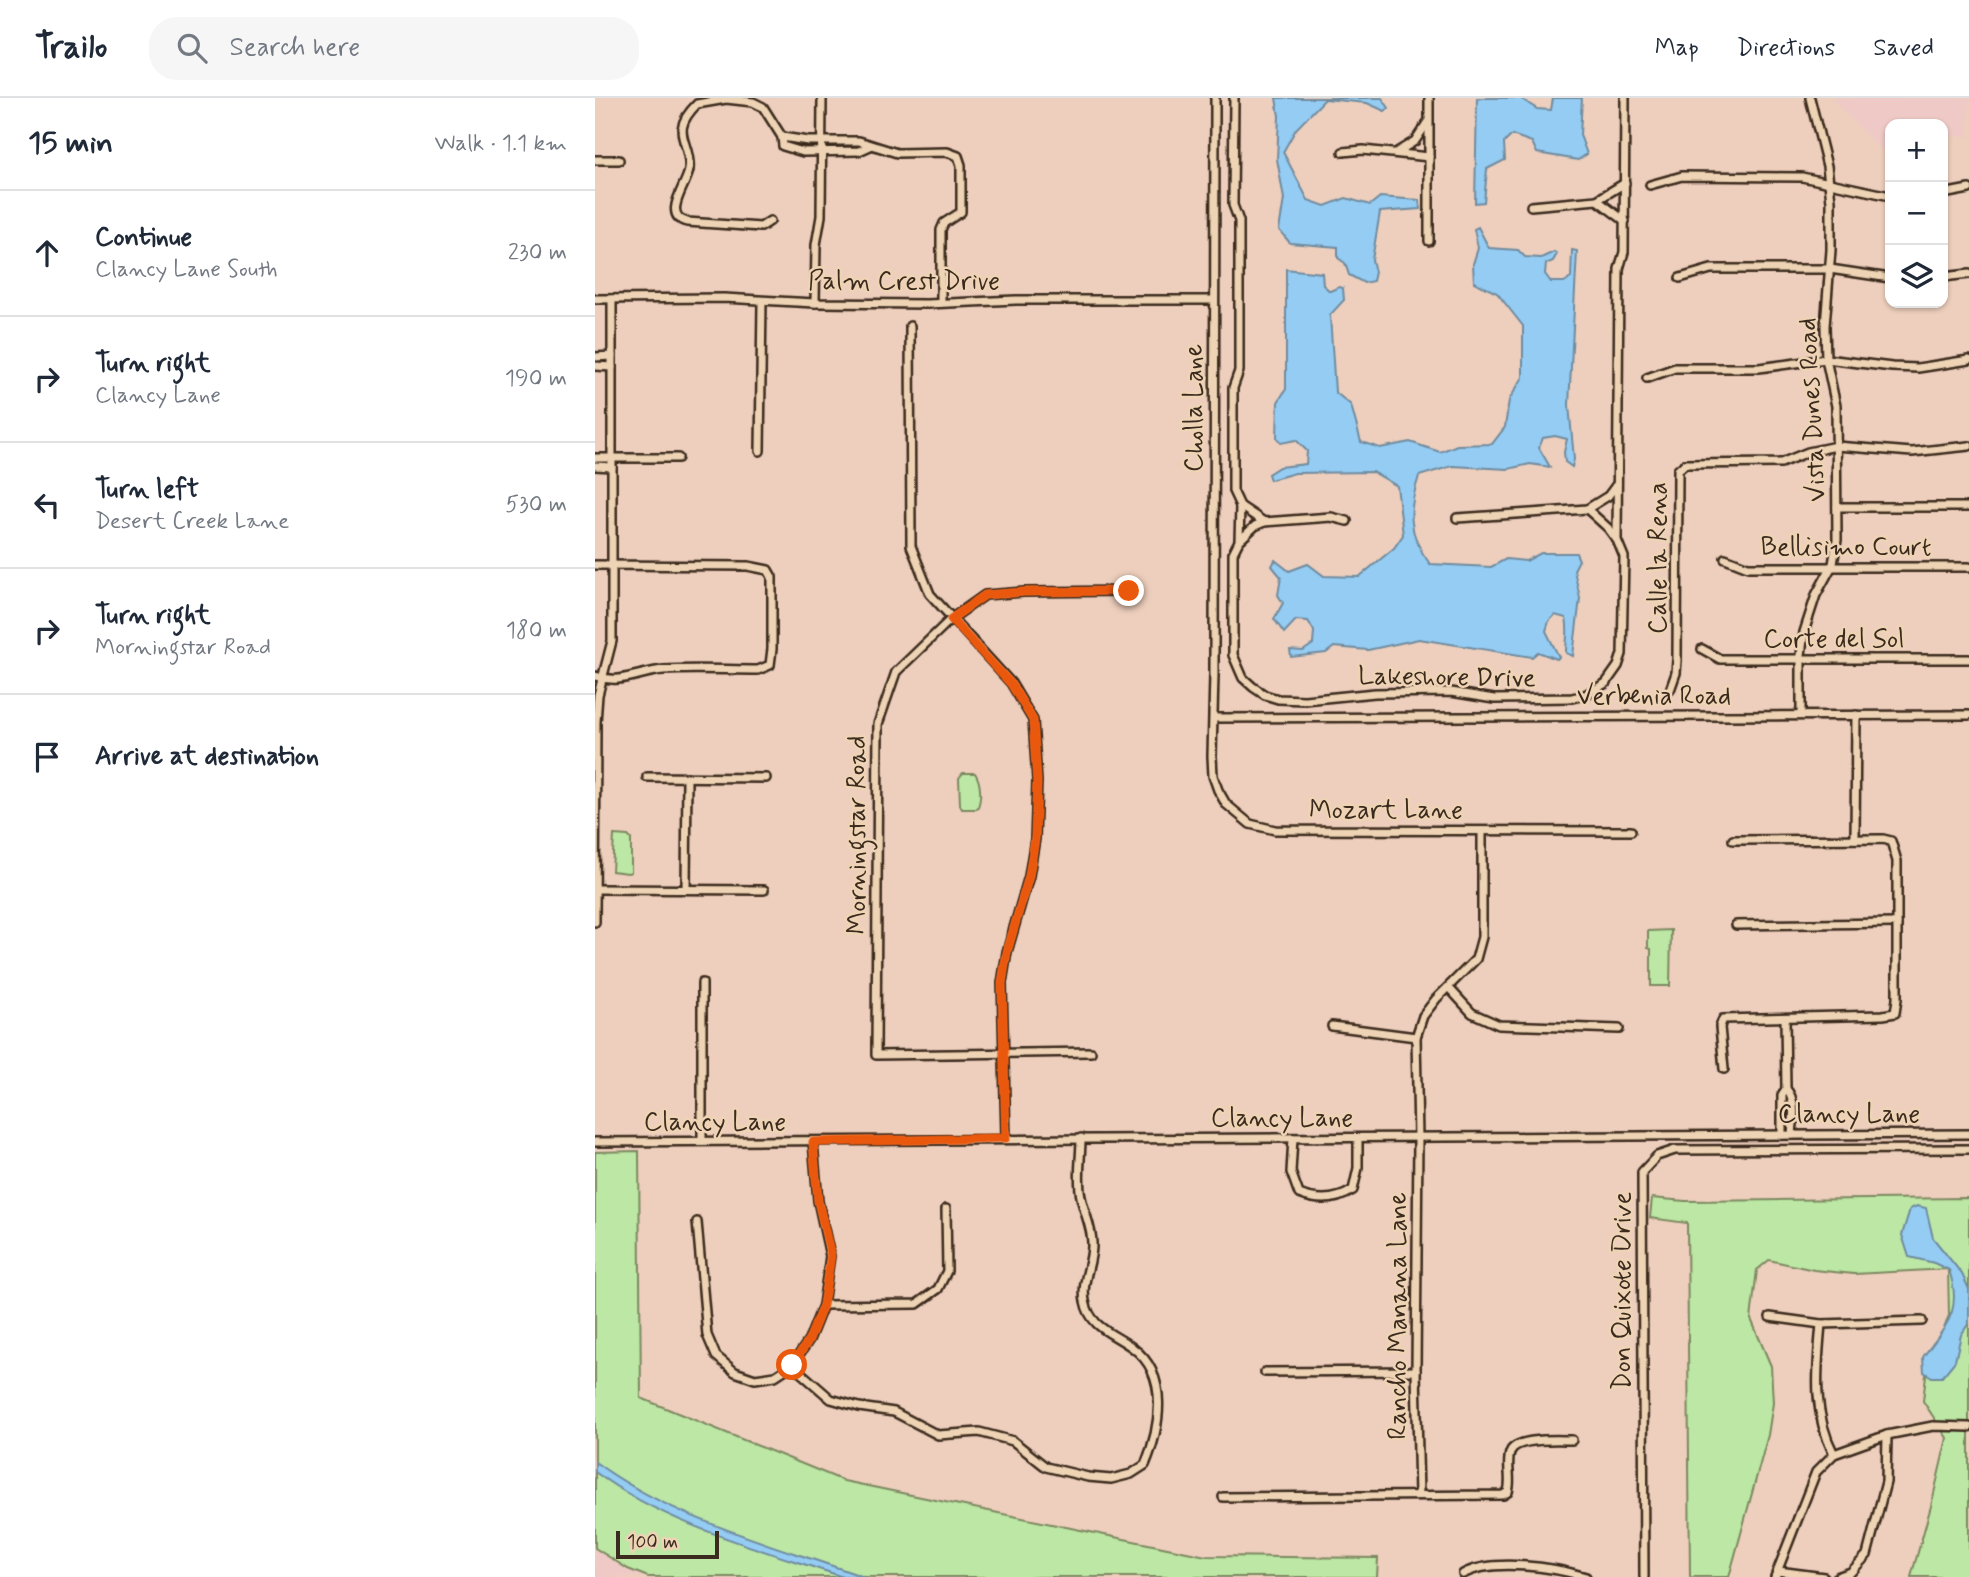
<!DOCTYPE html>
<meta charset="utf-8">
<style>
:root{--surface:#fff;--page:#f6f6f7;--text:#1f2937;--muted:#747a83;--line:#e0e1e3}
body{margin:0;font-family:Mynerve,sans-serif;background:var(--page);color:var(--text)}
.controls{position:absolute;right:21px;top:21px;display:grid;overflow:hidden;border-radius:14px;box-shadow:0 2px 5px #0004}
.controls button{width:63px;height:63px;display:grid;place-items:center;padding:0;border:0;border-bottom:2px solid var(--line);background:var(--surface);color:var(--text);font:35px sans-serif}
.scale{position:absolute;left:21px;bottom:18px;width:103px;box-sizing:border-box;padding-left:7px;border:4px solid #3b2a1e;border-top:0;font-size:19px;line-height:24px;white-space:nowrap;color:#3b2a1e;-webkit-text-stroke:5px #eed4b5;paint-order:stroke}
.stop{position:absolute;width:21px;height:21px;margin:-16px;border:5px solid #ea580c;border-radius:50%;background:#fff}
.stop.end{background:#ea580c;border-color:#fff;box-shadow:0 2px 7px #0008}
.list{margin:0;padding:0;list-style:none}
h2{display:flex;justify-content:space-between;align-items:center;height:91px;margin:0;padding:0 28px;font-size:30px}
h2 small{font-size:23px;font-weight:400;color:var(--muted)}
.list li{display:grid;grid-template-columns:46px 1fr auto;gap:21px;align-items:center;box-sizing:border-box;height:126px;padding:0 28px;border-top:2px solid var(--line)}
.list b{display:block;font-size:26px;white-space:nowrap}
.list p{margin:0;font-size:23px;white-space:nowrap;color:var(--muted)}
.list em{font-size:23px;font-style:normal;color:var(--muted)}
.icon{flex:none;width:38px;height:38px;fill:none;stroke:currentColor;stroke-width:2;stroke-linecap:round;stroke-linejoin:round}
.map{position:relative;flex:none;width:1374px;height:1479px;overflow:hidden}
header{display:flex;align-items:center;gap:42px;box-sizing:border-box;height:98px;padding:0 35px;background:var(--surface);border-bottom:2px solid var(--line)}
header strong{font-size:33px}
nav{display:flex;gap:38px;margin-inline-start:auto;font-size:24px}
.search{width:490px;height:63px;background:var(--page);display:flex;align-items:center;gap:18px;box-sizing:border-box;padding:0 24px;border-radius:28px;color:var(--muted);font-size:26px}
main{display:flex}
aside{flex:1;background:var(--surface)}
.map>svg:first-child{display:block}
.built{fill:#eec9c6}
.green{fill:#bce7a4;stroke:#7c8861;stroke-width:2}
.water{fill:#94ccf3;stroke:#708b9e;stroke-width:2}
.lines{fill:none;stroke-linecap:round;stroke-linejoin:round}
.minor-casing{stroke:#3b2a1e;stroke-width:12}
.minor{stroke:#eed4b5;stroke-width:7}
.route{stroke:#ea580c;stroke-width:9}
.labels{text-anchor:middle;stroke-width:5;stroke-linejoin:round;paint-order:stroke}
.street-label{font-size:26px;fill:#3b2a1e;stroke:#eed4b5}
</style>
<header>
<strong>Trailo</strong>
<div class="search"><svg class="icon" aria-label="search" viewBox="0 0 24 24"><circle cx="10" cy="10" r="6"/><path d="M15 15l6 6"/></svg>Search here</div>
<nav><a>Map</a><a>Directions</a><a>Saved</a></nav>
</header>
<main>
<aside>
<h2>15 min<small>Walk · 1.1 km</small></h2>
<ul class="list">
<li><svg class="icon" aria-label="ahead" viewBox="0 0 24 24"><path d="M12 20V5M6 11l6-6 6 6"/></svg><div><b>Continue</b><p>Clancy Lane South</p></div><em>230 m</em></li>
<li><svg class="icon" aria-label="right" viewBox="0 0 24 24"><path d="M7 20v-9h11M14 6l5 5-5 5"/></svg><div><b>Turn right</b><p>Clancy Lane</p></div><em>190 m</em></li>
<li><svg class="icon" aria-label="left" viewBox="0 0 24 24"><path d="M17 20v-9H6M10 6l-5 5 5 5"/></svg><div><b>Turn left</b><p>Desert Creek Lane</p></div><em>530 m</em></li>
<li><svg class="icon" aria-label="right" viewBox="0 0 24 24"><path d="M7 20v-9h11M14 6l5 5-5 5"/></svg><div><b>Turn right</b><p>Morningstar Road</p></div><em>180 m</em></li>
<li><svg class="icon" aria-label="arrive" viewBox="0 0 24 24"><path d="M6 21V4h12l-3 4 3 4H6"/></svg><div><b>Arrive at destination</b></div></li>
</ul>
</aside>
<div class="map">
<svg width="1374" height="1479" viewBox="0 0 1374 1479">
<rect width="100%" height="100%" fill="#eecfbd"/>
<filter id="ink" filterUnits="userSpaceOnUse"><feTurbulence type="fractalNoise" baseFrequency=".0143" numOctaves="2"/><feDisplacementMap in="SourceGraphic" scale="14" xChannelSelector="R" yChannelSelector="G"/><feConvolveMatrix kernelMatrix="1 2 1 2 8 2 1 2 1" color-interpolation-filters="sRGB"/></filter>
<g filter="url(#ink)">
<g class="built">
<path d="M1236,0H1374V38L1348,37V26H1295V51L1286,52Z"/>
<path d="M0,1450L33,1471L53,1479H0Z"/>
</g>
<g class="green">
<path d="M368,675H380C386,684 387,701 382,711H367L365,707L364,680Z"/>
<path d="M19,737L33,738L36,741V774L33,775L17,773Z"/>
<path d="M1076,832L1075,888H1056V851L1053,850V833Z"/>
<path d="M44,1053L46,1300L249,1383L611,1458L783,1460L782,1479H53L33,1471L0,1450V1054Z"/>
<path d="M1057,1100L1090,1103L1374,1100V1479H1316L1336,1408L1352,1340L1328,1303L1332,1268L1344,1245L1354,1217L1353,1171L1259,1176L1219,1172L1174,1162L1162,1172L1156,1221L1176,1268L1178,1305L1173,1337L1134,1479H1095L1092,1125L1055,1120Z"/>
</g>
<g class="water">
<path d="M681,0H787L794,10L790,13L772,5L730,1L701,31L688,54L713,102L730,108L751,100L775,107L785,99L824,102L825,111L785,114L777,162L780,174L778,183L769,185L754,177L750,165L743,160V149L695,145L684,132L689,101L682,61L684,18Z"/>
<path d="M882,0H925L942,11L956,12L958,0H987L985,37L992,56L983,62L942,55L937,44L917,37L909,45L910,62L892,71L889,104L880,105Z"/>
<path d="M883,129L894,150L923,152L930,159L946,160L959,154L962,156L958,163L951,166L950,176L956,184H969L976,180L977,152L982,153L974,307L979,361L977,369L970,364L969,354L972,341L960,338L948,340L944,350L955,369L935,366L913,371L857,368L824,378C813,412 812,436 835,466L896,469L911,461L931,463L946,455H981L984,462L979,472L985,500L978,558L971,555C971,542 974,532 971,520L960,517L954,523L951,533L964,559L962,561L943,554L937,559L824,541L773,552L739,549L731,555L696,559L695,552L708,553L718,546L719,533L713,523L701,522L689,535L679,521L688,505L683,497L686,479L677,468L680,462L694,473L713,466L729,478L764,479L799,450L808,437L802,388L778,374L700,375L675,382L673,376L684,369L711,366L712,353L701,342L686,345L682,340L683,304L691,291V171L727,175L728,187L735,193L744,189L748,190L749,202L735,217L740,294L756,307L766,344L785,350L815,344L845,354L862,347L897,346L910,329L914,302L928,279V228L902,195L879,184L878,166L883,150L879,131Z"/>
<path d="M1322,1108L1331,1110L1338,1140L1367,1176L1374,1191V1225L1366,1237L1360,1263L1347,1279H1337L1329,1274L1328,1259C1351,1227 1368,1214 1354,1172L1339,1165L1314,1159L1307,1137L1315,1111Z"/>
<path d="M0,1364C80,1423 178,1446 269,1479L245,1478C162,1450 71,1427 0,1374Z"/>
</g>
<g class="lines">
<defs>
<g id="minor">
<path d="M620,0L619,576L617,658L618,678L623,692L631,706L655,726L680,732L1036,733"/>
<path d="M639,0L638,107L644,123V273L638,290V393L645,408L644,443L638,455V557L648,580L658,589L670,597L683,601L710,602L780,595L856,594L899,601L977,600L990,597L1011,585L1023,568L1027,556L1029,459L1022,442L1024,171L1029,154L1030,0"/>
<path d="M187,39L213,43H264L302,55L352,54L363,58L366,67V114L349,125L346,132V205"/>
<path d="M748,54L768,52L834,59"/>
<path d="M802,54L820,43L832,25"/>
<path d="M0,62H24"/>
<path d="M1055,87L1087,78L1207,79L1295,98"/>
<path d="M1348,96L1374,91"/>
<path d="M1002,102L1030,123"/>
<path d="M936,108L1002,102L1030,85"/>
<path d="M175,123L166,129L92,124C66,117 92,87 94,72C97,43 72,36 102,6L131,1L158,4L168,9L187,39L188,48L208,54L264,53L275,48"/>
<path d="M834,143V0"/>
<path d="M1348,179L1374,176"/>
<path d="M1085,180L1116,171H1235L1295,180"/>
<path d="M0,201L129,200L220,205L332,206L421,202H619"/>
<path d="M220,205L221,147L226,118L227,0"/>
<path d="M315,228L316,448L335,496L416,585L438,622L442,683L440,741L434,778L412,854L407,885L411,1040"/>
<path d="M0,259L17,258"/>
<path d="M0,268L17,269"/>
<path d="M1052,280L1080,270H1164L1231,261L1297,269L1323,270L1374,262"/>
<path d="M165,353L167,203"/>
<path d="M0,360H83"/>
<path d="M0,368L17,369"/>
<path d="M645,408L669,424"/>
<path d="M1242,409H1374"/>
<path d="M992,411L1013,430L1021,441"/>
<path d="M862,420L992,411L1013,398L1022,386"/>
<path d="M645,442L660,428L669,424L736,419L752,423"/>
<path d="M1130,460L1153,469H1374"/>
<path d="M0,467L153,468L173,472L177,479V551L175,567L163,572C132,572 100,570 69,572C44,574 26,587 0,578"/>
<path d="M1107,551L1125,561H1374"/>
<path d="M1075,592L1081,575L1082,562L1083,372L1090,366L1186,365L1213,354L1241,348L1317,354L1374,348"/>
<path d="M1206,617V557L1209,534L1221,497L1238,466L1242,442L1241,308L1231,261L1230,228L1236,152V103L1232,68L1215,0"/>
<path d="M619,620L1374,617"/>
<path d="M52,679L171,680"/>
<path d="M1260,741L1261,617"/>
<path d="M1,791L169,792"/>
<path d="M91,791L92,679"/>
<path d="M0,824L1,624L3,597L17,543V201"/>
<path d="M1141,827L1302,825"/>
<path d="M107,885V1043"/>
<path d="M854,890L877,915L904,927L1024,931"/>
<path d="M737,928L821,939"/>
<path d="M496,954L281,957L283,626L301,574L356,521L390,497L429,494L534,493"/>
<path d="M1129,971L1125,929L1128,921L1288,917L1300,915L1302,901V763L1296,743L1288,741L1138,742"/>
<path d="M1191,991C1202,1002 1198,1023 1197,1037"/>
<path d="M1187,1037V997L1191,991L1190,920"/>
<path d="M698,1040L696,1074L704,1096C724,1104 741,1103 758,1092L763,1070V1040"/>
<path d="M0,1044L1374,1036"/>
<path d="M102,1124L112,1237L121,1258L140,1274L160,1281L180,1278L197,1267L214,1242L228,1207L235,1158L223,1103L218,1044"/>
<path d="M228,1207L322,1206L343,1191L352,1173L351,1111"/>
<path d="M1175,1219L1226,1226L1327,1223"/>
<path d="M1226,1226C1222,1272 1217,1314 1239,1356"/>
<path d="M197,1267L236,1301L264,1309L299,1314L343,1337L384,1334L418,1343L451,1369L493,1379L516,1381L536,1376L550,1367C565,1331 575,1277 538,1250C518,1235 495,1230 490,1203C486,1183 498,1165 497,1145C497,1130 489,1114 486,1099C482,1081 486,1059 486,1040"/>
<path d="M670,1274L821,1273"/>
<path d="M824,1397L821,1273L823,1040L821,939L828,918L841,901L881,861L887,839V733"/>
<path d="M628,1399L908,1397L913,1394C917,1381 911,1367 915,1355C919,1339 963,1342 977,1342"/>
<path d="M1183,1473L1229,1479"/>
<path d="M868,1476C897,1460 959,1469 991,1479"/>
<path d="M1049,1479L1047,1074L1062,1058L1080,1052L1374,1051"/>
<path d="M1180,1479L1221,1374L1239,1356L1292,1337L1338,1328L1374,1329"/>
<path d="M1242,1479L1256,1474L1272,1457L1291,1384L1292,1337"/>
</g>
</defs>
<use href="#minor" class="minor-casing"/>
<use href="#minor" class="minor"/>
</g>
</g>
<g class="lines" filter="url(#ink)">
<path class="route" d="M197,1267L214,1242L228,1207L236,1158L223,1103L218,1044L411,1040L407,885L412,854L434,778L440,741L442,683L438,622L416,586L356,521L390,497L429,494L534,493"/>
</g>
<g class="labels">
<g class="street-label">
<text x="309" y="191">Palm Crest Drive</text>
<text transform="translate(598 310) rotate(-90)" y="9">Cholla Lane</text>
<text transform="translate(1216 312) rotate(-93)" y="9">Vista Dunes Road</text>
<text x="1251" y="457">Bellisimo Court</text>
<text transform="translate(1062 460) rotate(-90)" y="9">Calle la Rena</text>
<text x="1239" y="549">Corte del Sol</text>
<text transform="translate(852 578) rotate(1)" y="9">Lakeshore Drive</text>
<text x="1059" y="606">Verbenia Road</text>
<text x="791" y="720">Mozart Lane</text>
<text transform="translate(261 737) rotate(-90)" y="9">Morningstar Road</text>
<text x="1254" y="1024">Clancy Lane</text>
<text x="687" y="1028">Clancy Lane</text>
<text x="120" y="1032">Clancy Lane</text>
<text transform="translate(1026 1193) rotate(-90)" y="9">Don Quixote Drive</text>
<text transform="translate(802 1218) rotate(-90)" y="9">Rancho Manana Lane</text>
</g>
</g>
</svg>
<div class="controls">
<button>+</button>
<button>−</button>
<button><svg class="icon" aria-label="layers" viewBox="0 0 24 24"><path d="M12 4l9 5-9 5-9-5zM3 14l9 5 9-5"/></svg></button>
</div>
<div class="scale">100 m</div>
<div class="stop" style="left:197px;top:1267px"></div>
<div class="stop end" style="left:534px;top:493px"></div>
</div>
</main>
